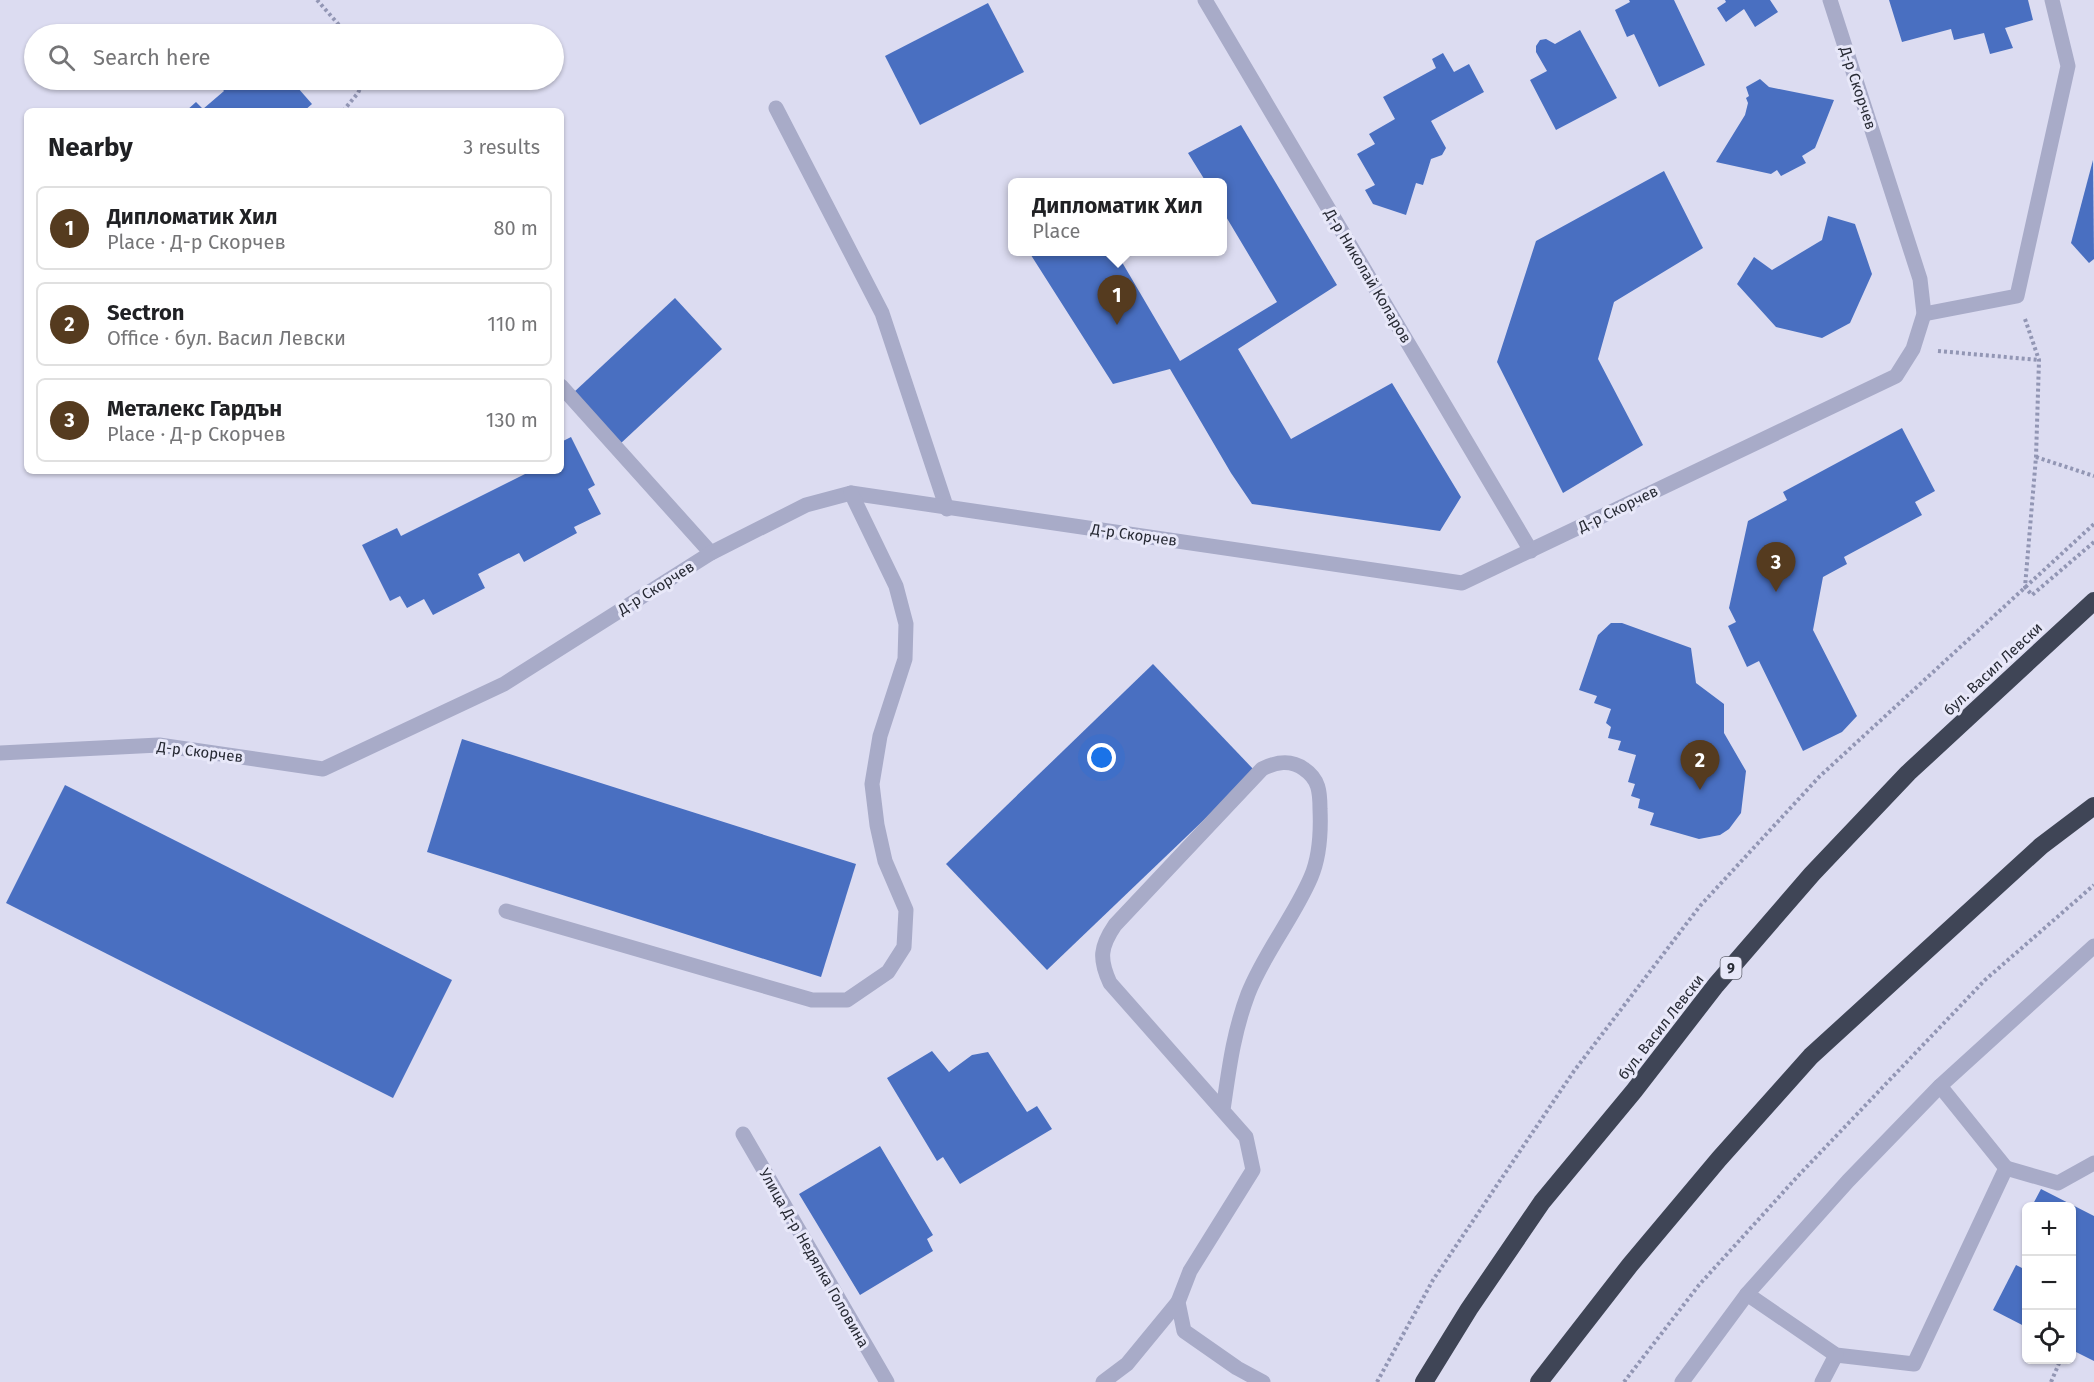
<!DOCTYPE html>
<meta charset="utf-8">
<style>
:root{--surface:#fff;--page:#f6f6f6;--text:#202124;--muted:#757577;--line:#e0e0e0;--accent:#553b1f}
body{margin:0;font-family:"Fira Sans",sans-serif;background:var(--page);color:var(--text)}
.controls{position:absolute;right:18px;bottom:18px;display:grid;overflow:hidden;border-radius:9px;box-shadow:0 2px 4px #0004}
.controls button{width:54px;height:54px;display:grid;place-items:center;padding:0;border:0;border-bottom:2px solid var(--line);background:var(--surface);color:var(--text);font:30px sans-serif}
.you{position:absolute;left:1102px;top:758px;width:21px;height:21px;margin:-15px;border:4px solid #fff;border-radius:50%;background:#1a73e8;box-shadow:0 0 0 9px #1a73e833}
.badge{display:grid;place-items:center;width:39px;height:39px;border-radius:50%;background:var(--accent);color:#fff;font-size:20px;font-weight:700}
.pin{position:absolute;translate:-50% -50px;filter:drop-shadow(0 2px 3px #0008)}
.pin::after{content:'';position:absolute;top:32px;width:21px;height:18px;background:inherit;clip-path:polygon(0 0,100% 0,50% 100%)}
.popup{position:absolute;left:1008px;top:178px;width:219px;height:78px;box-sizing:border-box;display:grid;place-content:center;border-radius:9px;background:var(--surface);filter:drop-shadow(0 2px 4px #0005);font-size:20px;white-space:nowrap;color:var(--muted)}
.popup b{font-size:22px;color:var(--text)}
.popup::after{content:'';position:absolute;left:50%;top:100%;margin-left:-12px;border:12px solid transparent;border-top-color:var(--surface)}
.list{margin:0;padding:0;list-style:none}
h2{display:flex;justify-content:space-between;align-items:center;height:78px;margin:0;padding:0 24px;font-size:26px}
h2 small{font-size:20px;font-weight:400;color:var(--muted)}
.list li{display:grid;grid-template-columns:39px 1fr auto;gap:18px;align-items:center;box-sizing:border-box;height:84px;margin:0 12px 12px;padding:0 12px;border:2px solid var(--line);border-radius:9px}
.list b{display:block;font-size:22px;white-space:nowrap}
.list p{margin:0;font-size:20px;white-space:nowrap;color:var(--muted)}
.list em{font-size:20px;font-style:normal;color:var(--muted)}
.icon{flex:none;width:33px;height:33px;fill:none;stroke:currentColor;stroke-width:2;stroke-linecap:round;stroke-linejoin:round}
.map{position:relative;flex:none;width:2094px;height:1382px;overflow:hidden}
.search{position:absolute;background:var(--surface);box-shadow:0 2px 4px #0004;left:24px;top:24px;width:540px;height:66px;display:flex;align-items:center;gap:15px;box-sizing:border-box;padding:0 21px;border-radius:33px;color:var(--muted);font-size:22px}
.panel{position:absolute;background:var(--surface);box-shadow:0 2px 4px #0004;left:24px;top:108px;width:540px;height:366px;border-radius:9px}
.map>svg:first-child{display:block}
.building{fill:#496fc1}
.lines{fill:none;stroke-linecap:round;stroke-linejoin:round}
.path{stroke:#9296b4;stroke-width:4;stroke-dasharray:3 3;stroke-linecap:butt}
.minor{stroke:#a8abc8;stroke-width:15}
.highway{stroke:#3f4556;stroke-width:18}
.labels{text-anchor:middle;stroke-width:6;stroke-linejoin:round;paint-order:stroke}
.shield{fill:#e8e8f9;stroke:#626470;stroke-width:1.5}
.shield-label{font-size:14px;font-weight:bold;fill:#282b35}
.street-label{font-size:15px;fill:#282b35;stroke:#e8e8f9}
</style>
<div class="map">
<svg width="2094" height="1382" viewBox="0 0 2094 1382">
<rect width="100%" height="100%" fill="#dcdcf1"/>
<g class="building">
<path d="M1629,0H1674L1705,65L1659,87L1634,34L1627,37L1615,10L1630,2Z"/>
<path d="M1725,0H1770L1778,12L1755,27L1744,9L1726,22L1717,8L1726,2Z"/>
<path d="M1889,0H2028L2033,20L2005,28L2013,48L1990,54L1984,33L1954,40L1951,29L1902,42Z"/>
<path d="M988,3L1024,72L920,125L885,56Z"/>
<path d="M1580,30L1617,98L1556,130L1530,80L1547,71L1536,52V46L1540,40L1546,39L1555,44Z"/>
<path d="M1443,53L1454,72L1469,64L1484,92L1431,121L1446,148L1442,155L1431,159L1423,185L1416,183L1406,215L1373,204L1365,190L1375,185L1357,154L1375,144L1369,134L1395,119L1383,97L1436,68L1432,59Z"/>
<path d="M1760,79L1769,87L1834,100L1815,148L1802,156L1806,163L1781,176L1777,170L1771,174L1716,162L1745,115L1748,103L1746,98L1749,96L1746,87Z"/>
<path d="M228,80H291L312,104L304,111H186L196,102L203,109L224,91L220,86Z"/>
<path d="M1241,125L1337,285L1238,349L1291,439L1392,383L1461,497L1440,531L1252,504L1231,473L1170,369L1113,384L1029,252H1116L1180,361L1277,302L1222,210V182H1206L1188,153Z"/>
<path d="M2093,160L2094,259L2089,263L2071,243Z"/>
<path d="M1664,171L1703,248L1614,302L1598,359L1643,445L1563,493L1497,362L1536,241Z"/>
<path d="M1828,216L1855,224L1872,274L1850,323L1822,338L1776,327L1737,284L1754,257L1772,270L1822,240Z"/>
<path d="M675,298L722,349L620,444L573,393Z"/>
<path d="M1902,428L1935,491L1915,502L1922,515L1844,557L1847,564L1823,577L1813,630L1857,716L1842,732L1803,751L1759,661L1747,667L1728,626L1736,622L1729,608L1748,521L1787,500L1783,492Z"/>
<path d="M571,437L595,485L588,489L601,514L574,527L577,533L524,562L519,553L478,574L485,588L433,615L424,599L407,608L400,596L390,601L362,545L397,528L401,536L531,471H561V442Z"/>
<path d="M1611,623H1622L1691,648L1696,683L1724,704V733L1746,771L1741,813L1729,829L1720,835L1699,839L1650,825L1654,813L1638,808L1640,799L1631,796L1635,784L1628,782L1636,755L1618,750L1621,741L1608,738L1611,727L1606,723L1611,709L1594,703L1597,696L1579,690L1598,635Z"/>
<path d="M1153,664L1255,771L1047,970L946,864Z"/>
<path d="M462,739L856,864L821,977L427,852Z"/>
<path d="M65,785L452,980L393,1098L6,903Z"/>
<path d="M932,1051L949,1072L972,1055L988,1052L1027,1112L1037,1106L1052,1129L960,1184L943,1157L937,1161L887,1078Z"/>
<path d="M880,1146L933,1235L927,1239L933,1251L860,1295L799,1194Z"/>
<path d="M2041,1189L2094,1216V1361L2072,1350V1206H2032Z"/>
<path d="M2016,1265L2026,1270V1327L1993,1310Z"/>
</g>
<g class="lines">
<g class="path">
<path d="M317,0L347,34"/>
<path d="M343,111L358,93L364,80"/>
<path d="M2025,319L2039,360L2036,457L2025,587L2032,595L2094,542"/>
<path d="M1938,351L2039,360"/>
<path d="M2036,457L2094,476"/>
<path d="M1377,1382L1433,1280L1574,1071L1700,906L1819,777L2094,524"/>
<path d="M1624,1382L1699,1285L1797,1177L1985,980L2094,885"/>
<path d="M2051,1382L2060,1361"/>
</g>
<g class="minor">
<path d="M1205,0L1531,551"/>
<path d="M776,108L882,313L947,509"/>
<path d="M1924,314L2017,296L2068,66L2052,0"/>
<path d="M561,386L711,553"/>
<path d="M0,753L159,745L323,769L504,684L711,553L806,505L851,493L1462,583L1896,376L1913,349L1924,314L1920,279L1830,0"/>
<path d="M506,911L812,1000H847L888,972L904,947L906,910L885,861L877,825L872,784L880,736L905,659L906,624L896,586L851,493"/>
<path d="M1223,1110C1229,1069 1233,1034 1248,994C1264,953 1294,917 1311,877C1320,856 1321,831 1320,809C1320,792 1319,779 1304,769C1290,759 1276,762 1262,769L1115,925C1100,947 1099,959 1110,983L1246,1137L1253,1170L1190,1271L1178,1302L1184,1331L1237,1368L1263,1382"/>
<path d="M743,1134L887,1382"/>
<path d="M2006,1168L2058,1183L2094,1163"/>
<path d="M1747,1294L1836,1355L1914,1364L2006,1168L1940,1086"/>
<path d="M1103,1382L1127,1364L1178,1302"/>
<path d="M1682,1382L1747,1294L1848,1181L1940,1086L2094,946"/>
<path d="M1822,1382L1836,1355"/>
</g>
<g class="highway">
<path d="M1424,1382L1469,1309L1542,1202L1634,1091L1716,985L1812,874L1908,773L2094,601"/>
<path d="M1539,1382L1630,1265L1719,1159L1811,1056L2041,846L2094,806"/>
</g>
</g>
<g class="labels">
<rect class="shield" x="1720.5" y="957" width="21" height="22" rx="4.5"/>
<g class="shield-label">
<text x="1731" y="973">9</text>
</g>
<g class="street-label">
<text transform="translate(1858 88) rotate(72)" y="5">Д-р Скорчев</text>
<text transform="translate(1368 276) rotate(59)" y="5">Д-р Николай Коларов</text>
<text transform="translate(1618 509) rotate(-26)" y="5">Д-р Скорчев</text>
<text transform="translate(1134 535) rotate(8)" y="5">Д-р Скорчев</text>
<text transform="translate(656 588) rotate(-32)" y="5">Д-р Скорчев</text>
<text transform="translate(1993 669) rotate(-43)" y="5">бул. Васил Левски</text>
<text transform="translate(200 752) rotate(7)" y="5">Д-р Скорчев</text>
<text transform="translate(1661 1027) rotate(-52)" y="5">бул. Васил Левски</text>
<text transform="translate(814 1258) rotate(60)" y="5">Улица Д-р Недялка Головина</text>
</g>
</g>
</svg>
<div class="controls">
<button>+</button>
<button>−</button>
<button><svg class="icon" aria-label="locate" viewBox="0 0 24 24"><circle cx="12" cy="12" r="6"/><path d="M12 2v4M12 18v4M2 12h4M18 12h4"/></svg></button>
</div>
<div class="you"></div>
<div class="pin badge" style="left:1117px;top:325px">1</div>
<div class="popup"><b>Дипломатик Хил</b>Place</div>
<div class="pin badge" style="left:1700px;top:790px">2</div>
<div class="pin badge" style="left:1776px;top:592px">3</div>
<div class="search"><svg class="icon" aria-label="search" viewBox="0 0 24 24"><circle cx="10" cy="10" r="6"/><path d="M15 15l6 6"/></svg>Search here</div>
<section class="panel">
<h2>Nearby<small>3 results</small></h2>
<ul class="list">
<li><span class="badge">1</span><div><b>Дипломатик Хил</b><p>Place · Д-р Скорчев</p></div><em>80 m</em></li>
<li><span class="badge">2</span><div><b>Sectron</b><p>Office · бул. Васил Левски</p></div><em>110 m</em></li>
<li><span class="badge">3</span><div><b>Металекс Гардън</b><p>Place · Д-р Скорчев</p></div><em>130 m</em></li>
</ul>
</section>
</div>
